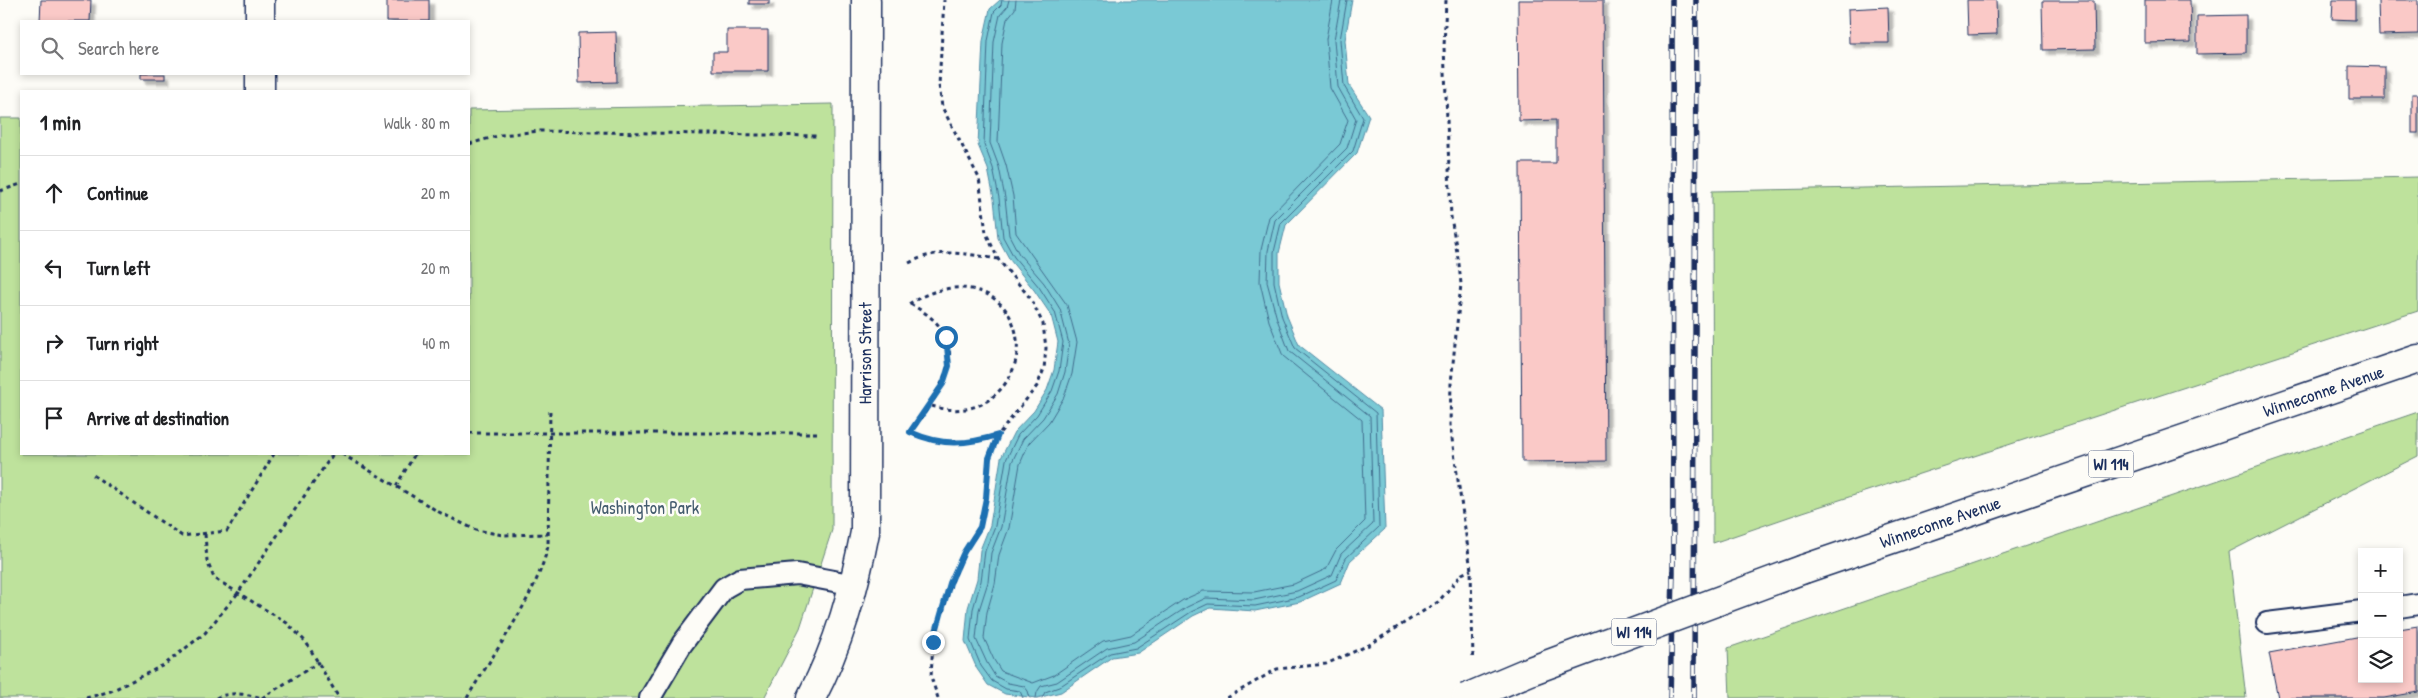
<!DOCTYPE html>
<meta charset="utf-8">
<style>
:root{--surface:#fff;--page:#f2f2f2;--text:#202124;--muted:#757577;--line:#e0e0e0}
body{margin:0;font-family:"Patrick Hand",sans-serif;background:var(--page);color:var(--text)}
.controls{position:absolute;right:15px;bottom:15px;display:grid;overflow:hidden;border-radius:0px;box-shadow:0 2px 8px #0003}
.controls button{width:45px;height:45px;display:grid;place-items:center;padding:0;border:0;border-bottom:1px solid var(--line);background:var(--surface);color:var(--text);font:25px sans-serif}
.stop{position:absolute;width:15px;height:15px;margin:-11px;border:4px solid #1f6fb2;border-radius:50%;background:#fff}
.stop.end{background:#1f6fb2;border-color:#fff;box-shadow:0 1px 5px #0008}
.list{margin:0;padding:0;list-style:none}
h2{display:flex;justify-content:space-between;align-items:center;height:65px;margin:0;padding:0 20px;font-size:21px}
h2 small{font-size:16px;font-weight:400;color:var(--muted)}
.list li{display:grid;grid-template-columns:32px 1fr auto;gap:15px;align-items:center;box-sizing:border-box;height:75px;padding:0 20px;border-top:1px solid var(--line)}
.list b{display:block;font-size:19px;white-space:nowrap}
.list em{font-size:16px;font-style:normal;color:var(--muted)}
.icon{flex:none;width:28px;height:28px;fill:none;stroke:currentColor;stroke-width:2;stroke-linecap:round;stroke-linejoin:round}
.map{position:relative;flex:none;width:2418px;height:698px;overflow:hidden}
.search{position:absolute;background:var(--surface);box-shadow:0 2px 8px #0003;left:20px;top:20px;width:450px;height:55px;display:flex;align-items:center;gap:12px;box-sizing:border-box;padding:0 18px;border-radius:0px;color:var(--muted);font-size:19px}
.panel{position:absolute;background:var(--surface);box-shadow:0 2px 8px #0003;left:20px;top:90px;width:450px;height:365px;border-radius:0px}
.map>svg:first-child{display:block}
.green{fill:#bee29c;stroke:#6c887d}
.water{fill:#7ac9d5;stroke:#548ba5}
.lines{fill:none;stroke-linecap:round;stroke-linejoin:round}
.shore{stroke:#416d8e;stroke-width:1}
.building{fill:#fac9c7;stroke:#1b2f5e;filter:url(#shadow)}
.service-casing{stroke:#1b2f5e;stroke-width:24}
.minor-casing{stroke:#1b2f5e;stroke-width:31}
.tertiary-casing{stroke:#1b2f5e;stroke-width:31}
.primary-casing{stroke:#1b2f5e;stroke-width:31}
.path{stroke:#1b2f5e;stroke-width:3;stroke-dasharray:4 4;stroke-linecap:butt}
.service{stroke:#fdfcf7;stroke-width:20}
.minor{stroke:#fdfcf7;stroke-width:28}
.tertiary{stroke:#fdfcf7;stroke-width:28}
.primary{stroke:#fdfcf7;stroke-width:28}
.rail-casing{stroke:#1b2f5e;stroke-width:5.5}
.rail{stroke:#fdfcf7;stroke-width:4;stroke-dasharray:11;stroke-linecap:butt}
.primary-bridge-casing{stroke:#1b2f5e;stroke-width:31;stroke-linecap:butt}
.primary-bridge{stroke:#fdfcf7;stroke-width:28}
.route{stroke:#1f6fb2;stroke-width:6}
.labels{text-anchor:middle;stroke-width:5;stroke-linejoin:round;paint-order:stroke}
.shield{fill:#fdfcf7;stroke:#5f6c8c;stroke-width:1}
.shield-label{font-size:16px;font-weight:bold;fill:#1b2f5e}
.street-label{font-size:18px;fill:#1b2f5e;stroke:#fdfcf7}
.park-label{font-size:18px;fill:#445c6e;stroke:#fdfcf7}
</style>
<div class="map">
<svg width="2418" height="698" viewBox="0 0 2418 698">
<defs>
<filter id="shadow"><feDropShadow dx="4.5" dy="4.5" stdDeviation="1" flood-color="#0004"/></filter>
</defs>
<rect width="100%" height="100%" fill="#fdfcf7"/>
<filter id="ink" filterUnits="userSpaceOnUse"><feTurbulence type="fractalNoise" baseFrequency=".02" numOctaves="2"/><feDisplacementMap in="SourceGraphic" scale="10" xChannelSelector="R" yChannelSelector="G"/><feConvolveMatrix kernelMatrix="1 2 1 2 8 2 1 2 1" color-interpolation-filters="sRGB"/></filter>
<g filter="url(#ink)">
<g class="green">
<path d="M833,104L832,530L800,628L764,698H0V118H21V454H469V110Z"/>
<path d="M2418,177V311L1803,512L1713,543L1712,191Z"/>
<path d="M2418,412V456L2229,552L2246,698H1730L1728,648Z"/>
</g>
<path class="water" d="M1000,0H1352L1345,40L1349,85L1369,116L1357,153L1286,225L1279,253V282L1287,316L1299,345L1381,410L1385,529L1350,561L1341,583L1300,602L1255,611L1210,608L1193,616L1138,653L1112,657L1061,692L1037,698L1005,694L988,685L977,669L965,641L968,608L977,579L980,550L990,525L1001,458L1014,432L1034,411L1047,390L1054,370L1058,342L1051,315L1034,290L1010,260L998,238L994,199L988,169L978,145L983,41L990,9Z"/>
<g class="lines">
<g class="shore">
<path d="M1002,0L1001,5L994,12L988,41L984,144L993,168L999,198L1003,237L1014,257L1039,287L1055,312L1063,342L1059,371L1052,391L1037,415L1018,435L1006,460L995,526L985,551L981,581L973,609L970,640L981,666L992,681L1006,689L1020,691L1023,698"/>
<path d="M1009,0L1007,7L1000,15L994,42L990,143L999,167L1005,198L1009,235L1019,254L1044,283L1060,309L1069,344L1065,372L1058,394L1043,418L1023,439L1012,462L1001,527L991,553L988,582L979,610L976,639L987,663L995,676L1008,683L1024,686L1028,691L1030,698"/>
<path d="M1016,0L1015,9L1007,19L1002,43L998,142L1006,165L1013,196L1016,233L1067,305L1077,342L1072,374L1064,397L1049,422L1029,443L1020,464L1009,528L999,555L995,584L987,612L984,638L994,660L1001,671L1033,683L1054,675L1103,641L1131,635L1183,600L1203,591L1254,592L1294,584L1326,569L1336,550L1365,521L1362,420L1283,356L1269,321L1260,282L1261,250L1269,217L1340,144L1348,120L1330,88L1326,39L1333,0"/>
<path d="M1036,698L1037,692L1041,686L1057,682L1107,648L1134,642L1187,607L1206,598L1254,600L1297,591L1332,575L1341,554L1373,524L1370,416L1289,351L1277,319L1267,282L1268,251L1275,220L1347,148L1356,119L1338,87L1334,40L1341,0"/>
<path d="M1042,698L1045,692L1059,687L1110,653L1136,648L1191,612L1208,604L1255,606L1299,597L1336,580L1346,558L1379,527L1376,413L1295,348L1282,317L1274,282V252L1281,223L1353,151L1363,118L1344,86L1340,40L1347,0"/>
</g>
</g>
<g class="building">
<path d="M41,0H91L90,21H40Z"/>
<rect x="387" y="0" width="42" height="21"/>
<rect x="749" y="0" width="20" height="4"/>
<path d="M1518,0H1603L1606,461L1522,462L1520,163H1556V120L1519,121Z"/>
<path d="M1967,0H1996L1997,34L1968,35Z"/>
<path d="M2145,0H2190L2191,42L2145,43Z"/>
<path d="M2333,0H2355V20L2332,19Z"/>
<path d="M2378,0H2418V34L2379,35Z"/>
<path d="M2042,1H2094L2095,49L2043,50Z"/>
<path d="M1888,7L1889,43H1849L1848,9Z"/>
<path d="M2246,15V53L2197,54V16Z"/>
<path d="M727,30H768V71H713V52H727Z"/>
<path d="M616,32L617,82L579,83L578,33Z"/>
<path d="M2349,66L2385,67V99H2349Z"/>
<rect x="141" y="74" width="24" height="5"/>
<rect x="2412" y="94" width="6" height="39"/>
<path d="M2418,626V692L2384,698H2278L2269,653L2362,636V679H2399V629Z"/>
</g>
<g class="lines">
<defs>
<g id="service">
<path d="M2399,607L2418,604"/>
<path d="M2267,623L2362,611"/>
<path d="M650,698L682,644L724,588L740,579L797,574L855,585"/>
</g>
<g id="minor">
<path d="M260,0V21"/>
<path d="M260,74V91"/>
</g>
<g id="tertiary">
<path id="s1" d="M811,698C839,645 854,590 865,532L866,0"/>
</g>
<g id="primary">
<path id="s2" d="M1804,569L2418,359"/>
</g>
</defs>
<use href="#service" class="service-casing"/>
<use href="#minor" class="minor-casing"/>
<use href="#tertiary" class="tertiary-casing"/>
<use href="#primary" class="primary-casing"/>
<g class="path">
<path d="M1446,0L1444,47L1451,217L1459,264L1461,284L1451,383L1450,425L1471,570L1473,660"/>
<path d="M469,144L501,135L540,131L817,136"/>
<path d="M0,191L21,184"/>
<path d="M909,263C939,247 966,254 998,259"/>
<path d="M909,304C928,292 948,285 971,289C1020,298 1032,359 998,392C978,412 954,413 928,405"/>
<path d="M910,304C978,339 944,387 910,432C941,446 966,445 998,435"/>
<path d="M469,433H817"/>
<path d="M342,454L439,512L476,530L503,535L548,534"/>
<path d="M93,475L182,536L227,531L274,454"/>
<path d="M396,486L415,454"/>
<path d="M205,534L207,561L214,578L287,623L306,642L339,698"/>
<path d="M86,698L111,691L164,665L205,633L238,593L333,454"/>
<path d="M216,698C230,691 247,694 262,698"/>
<path d="M262,698L319,662"/>
<path d="M467,698C494,652 536,597 548,546L550,408"/>
<path d="M938,698L931,677L933,642L951,583L964,552L980,527L986,498L989,458L998,435L1037,386L1044,369L1046,348L1043,324L1031,299L998,259L986,233L979,178L942,107L939,85L944,0"/>
<path d="M1227,698L1277,669L1326,664L1369,645L1438,602L1462,574L1471,570"/>
</g>
<use href="#service" class="service"/>
<use href="#minor" class="minor"/>
<use href="#tertiary" class="tertiary"/>
<use href="#primary" class="primary"/>
<defs>
<g id="rail">
<path d="M1670,698L1673,573L1672,0"/>
<path d="M1694,698L1696,0"/>
</g>
</defs>
<use href="#rail" class="rail-casing"/>
<use href="#rail" class="rail"/>
<defs>
<path id="primary-bridge" d="M1466,698L1530,671L1804,569"/>
</defs>
<use href="#primary-bridge" class="primary-bridge-casing"/>
<use href="#primary-bridge" class="primary-bridge"/>
</g>
</g>
<g class="lines" filter="url(#ink)">
<path class="route" d="M933,642L950,583L964,552L980,527L986,498L989,458L998,435C966,445 941,446 910,432L943,384L949,366L946,337"/>
</g>
<g class="labels">
<g class="shield">
<rect x="2088.5" y="450.5" width="45" height="27" rx="4"/>
<rect x="1611.5" y="618.5" width="45" height="27" rx="4"/>
</g>
<g class="shield-label">
<text x="2111" y="470">WI 114</text>
<text x="1634" y="638">WI 114</text>
</g>
<g class="street-label">
<text dy="6" stroke="none"><textPath href="#s1" startOffset="354">Harrison Street</textPath></text>
<text dy="6" stroke="none"><textPath href="#s2" startOffset="549">Winneconne Avenue</textPath></text>
<text dy="6" stroke="none"><textPath href="#s2" startOffset="144">Winneconne Avenue</textPath></text>
</g>
<g class="park-label">
<text x="645" y="514">Washington Park</text>
</g>
</g>
</svg>
<div class="controls">
<button>+</button>
<button>−</button>
<button><svg class="icon" aria-label="layers" viewBox="0 0 24 24"><path d="M12 4l9 5-9 5-9-5zM3 14l9 5 9-5"/></svg></button>
</div>
<div class="stop" style="left:946px;top:337px"></div>
<div class="stop end" style="left:933px;top:642px"></div>
<div class="search"><svg class="icon" aria-label="search" viewBox="0 0 24 24"><circle cx="10" cy="10" r="6"/><path d="M15 15l6 6"/></svg>Search here</div>
<section class="panel">
<h2>1 min<small>Walk · 80 m</small></h2>
<ul class="list">
<li><svg class="icon" aria-label="ahead" viewBox="0 0 24 24"><path d="M12 20V5M6 11l6-6 6 6"/></svg><div><b>Continue</b></div><em>20 m</em></li>
<li><svg class="icon" aria-label="left" viewBox="0 0 24 24"><path d="M17 20v-9H6M10 6l-5 5 5 5"/></svg><div><b>Turn left</b></div><em>20 m</em></li>
<li><svg class="icon" aria-label="right" viewBox="0 0 24 24"><path d="M7 20v-9h11M14 6l5 5-5 5"/></svg><div><b>Turn right</b></div><em>40 m</em></li>
<li><svg class="icon" aria-label="arrive" viewBox="0 0 24 24"><path d="M6 21V4h12l-3 4 3 4H6"/></svg><div><b>Arrive at destination</b></div></li>
</ul>
</section>
</div>
